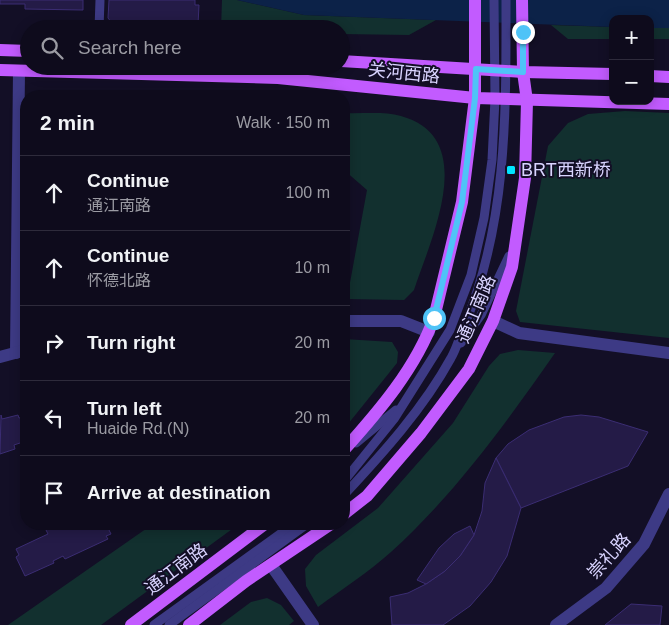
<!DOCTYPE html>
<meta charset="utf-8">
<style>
:root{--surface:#0e0b1c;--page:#1c1929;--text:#f1f3f6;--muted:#9b9ba3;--line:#2e2b3b}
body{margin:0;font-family:Arial,"Noto Sans SC",sans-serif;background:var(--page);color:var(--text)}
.controls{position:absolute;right:15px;top:15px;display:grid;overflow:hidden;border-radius:10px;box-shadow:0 2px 12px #0003}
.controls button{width:45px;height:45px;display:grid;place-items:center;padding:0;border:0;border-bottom:1px solid var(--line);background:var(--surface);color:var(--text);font:25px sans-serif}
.stop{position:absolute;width:15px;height:15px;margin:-11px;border:4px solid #4fc3f7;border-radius:50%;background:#fff}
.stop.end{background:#4fc3f7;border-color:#fff;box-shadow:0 1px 5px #0008}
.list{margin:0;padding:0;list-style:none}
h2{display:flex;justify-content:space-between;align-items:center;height:65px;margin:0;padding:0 20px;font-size:21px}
h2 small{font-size:16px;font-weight:400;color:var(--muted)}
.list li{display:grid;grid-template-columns:32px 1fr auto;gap:15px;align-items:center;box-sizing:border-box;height:75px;padding:0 20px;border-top:1px solid var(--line)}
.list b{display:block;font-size:19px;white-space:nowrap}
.list p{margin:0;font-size:16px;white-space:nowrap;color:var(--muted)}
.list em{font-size:16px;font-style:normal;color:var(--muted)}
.icon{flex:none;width:28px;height:28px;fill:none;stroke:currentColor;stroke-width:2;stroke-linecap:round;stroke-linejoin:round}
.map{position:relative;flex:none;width:669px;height:625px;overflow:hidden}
.search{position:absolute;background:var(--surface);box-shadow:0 2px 12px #0003;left:20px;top:20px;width:330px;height:55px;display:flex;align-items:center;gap:12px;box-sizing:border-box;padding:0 18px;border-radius:28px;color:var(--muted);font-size:19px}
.panel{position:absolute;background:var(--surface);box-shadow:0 2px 12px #0003;left:20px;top:90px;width:330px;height:440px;border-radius:20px}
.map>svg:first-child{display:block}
.green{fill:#12302f}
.water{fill:#0c2248}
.building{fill:#241b47;stroke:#3b2d73}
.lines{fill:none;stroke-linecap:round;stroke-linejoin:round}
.service{stroke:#3d3a85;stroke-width:9}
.minor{stroke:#3d3a85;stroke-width:12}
.primary{stroke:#c25bff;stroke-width:12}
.route{stroke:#4fc3f7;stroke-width:6}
.poi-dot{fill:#00e5ff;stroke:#130f26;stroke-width:2}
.labels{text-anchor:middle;stroke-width:4;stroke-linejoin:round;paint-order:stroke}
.street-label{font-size:18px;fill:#d9d4ff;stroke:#130f26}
.poi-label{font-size:18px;fill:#d9d4ff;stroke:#130f26;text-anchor:start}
</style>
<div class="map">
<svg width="669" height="625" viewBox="0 0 669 625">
<rect width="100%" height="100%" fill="#130f26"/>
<g class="green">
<path d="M222,0H237L304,15L436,20L409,35L341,34V29H221Z"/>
<path d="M551,25L613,27V39H568Z"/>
<rect x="650" y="28" width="19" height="11"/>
<path d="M625,111L669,113V338L520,322L516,311L548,146L568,123L588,114Z"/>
<path d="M344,113C362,114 384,111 401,116C480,138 431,238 414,290L404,300L347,299L367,190L344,170Z"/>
<path d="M344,339L392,342L398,352L397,363L344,429Z"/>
<path d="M518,350L555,353C506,423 455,494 391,552C369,572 342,589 318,607L306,586L305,569L316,555L378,508L453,423L489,366L500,354Z"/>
<path d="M153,524H239L101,625H8Z"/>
<path d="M267,598L281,605L294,621L289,625H220L251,602Z"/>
</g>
<path class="water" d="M237,0H669V28H650V19H613V27L304,15Z"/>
<g class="building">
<path d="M0,0H83V10L25,9V4H0Z"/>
<path d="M109,0H195V5H199L198,25L112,23L108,18Z"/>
<path d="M1,415L2,419L18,415L19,418L26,416V441L14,445L15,449L0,454Z"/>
<path d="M581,415L599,417L648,432L628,466L521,508L496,458L508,444L529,430L564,417Z"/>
<path d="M496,458L521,508L507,556L491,582L470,606L443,625H392L390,597L408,593L426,584L445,571L460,556L474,535L482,511L485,483Z"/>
<path d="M43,524H106L111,534L106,536L108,539L65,559L63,556L53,561L54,563L25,576L16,557L19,555L16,549L48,534Z"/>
<path d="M470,526L474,535L460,556L445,571L426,584L417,580L439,548L454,534Z"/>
<path d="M631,604L662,606L660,625H605Z"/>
</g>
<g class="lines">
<g class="service">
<path d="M99,29L100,0"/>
<path d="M461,343L481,315L509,256"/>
<path d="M356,443L396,410"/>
<path d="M344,481L394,419L450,330L471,275L484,218L492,160L495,99L494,0"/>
<path d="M344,495C383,453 423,409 451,358C457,348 460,335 465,324C508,221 506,109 506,0"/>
<path d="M154,625L294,524"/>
<path d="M169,625L307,524"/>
</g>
<g class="minor">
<path d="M344,321H401L429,332"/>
<path d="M493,321L519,333L669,353"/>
<path d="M16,353L19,71"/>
<path d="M0,357L26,350"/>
<path d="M271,565L313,625"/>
<path d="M556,625L606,588L644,544L669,494"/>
</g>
<g class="primary">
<path d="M0,50L29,51"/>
<path d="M341,61L523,72L613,74"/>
<path d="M0,70L278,78L475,98L669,104"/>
<path d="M650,76L669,77"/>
<path d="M344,450C379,411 416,368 434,318L462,202L475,98V0"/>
<path d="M344,514L367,496L421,433L469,369L493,321L512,267L525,178L527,101L523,72L522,0"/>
<path d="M131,625L265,524"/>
<path d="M189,625L246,581L331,524"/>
</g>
</g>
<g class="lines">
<path class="route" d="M434,318L462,202L475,98L476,69L523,72V32"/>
</g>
<rect class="poi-dot" x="506" y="165" width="10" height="10" rx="2.5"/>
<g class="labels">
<g class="street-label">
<text transform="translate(404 73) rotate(6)" y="6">关河西路</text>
<text transform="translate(476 309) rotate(-67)" y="6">通江南路</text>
<text transform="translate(609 556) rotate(-48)" y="6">崇礼路</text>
<text transform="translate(176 569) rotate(-37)" y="6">通江南路</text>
</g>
<g class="poi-label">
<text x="521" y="176">BRT西新桥</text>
</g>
</g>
</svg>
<div class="controls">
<button>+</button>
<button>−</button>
</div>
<div class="stop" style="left:434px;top:318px"></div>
<div class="stop end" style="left:523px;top:32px"></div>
<div class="search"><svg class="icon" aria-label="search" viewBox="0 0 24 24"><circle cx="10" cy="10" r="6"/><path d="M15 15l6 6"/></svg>Search here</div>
<section class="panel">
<h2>2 min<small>Walk · 150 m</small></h2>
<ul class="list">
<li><svg class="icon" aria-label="ahead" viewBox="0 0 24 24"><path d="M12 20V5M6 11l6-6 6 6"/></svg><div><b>Continue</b><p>通江南路</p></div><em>100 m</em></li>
<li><svg class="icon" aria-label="ahead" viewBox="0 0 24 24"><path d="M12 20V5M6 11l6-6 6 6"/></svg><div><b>Continue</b><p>怀德北路</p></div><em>10 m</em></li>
<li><svg class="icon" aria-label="right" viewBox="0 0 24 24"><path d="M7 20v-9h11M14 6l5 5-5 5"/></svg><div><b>Turn right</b></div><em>20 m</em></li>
<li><svg class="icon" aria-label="left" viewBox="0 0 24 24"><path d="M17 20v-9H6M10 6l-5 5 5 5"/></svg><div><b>Turn left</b><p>Huaide Rd.(N)</p></div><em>20 m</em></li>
<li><svg class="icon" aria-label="arrive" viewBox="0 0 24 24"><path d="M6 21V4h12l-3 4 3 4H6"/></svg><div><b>Arrive at destination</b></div></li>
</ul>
</section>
</div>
